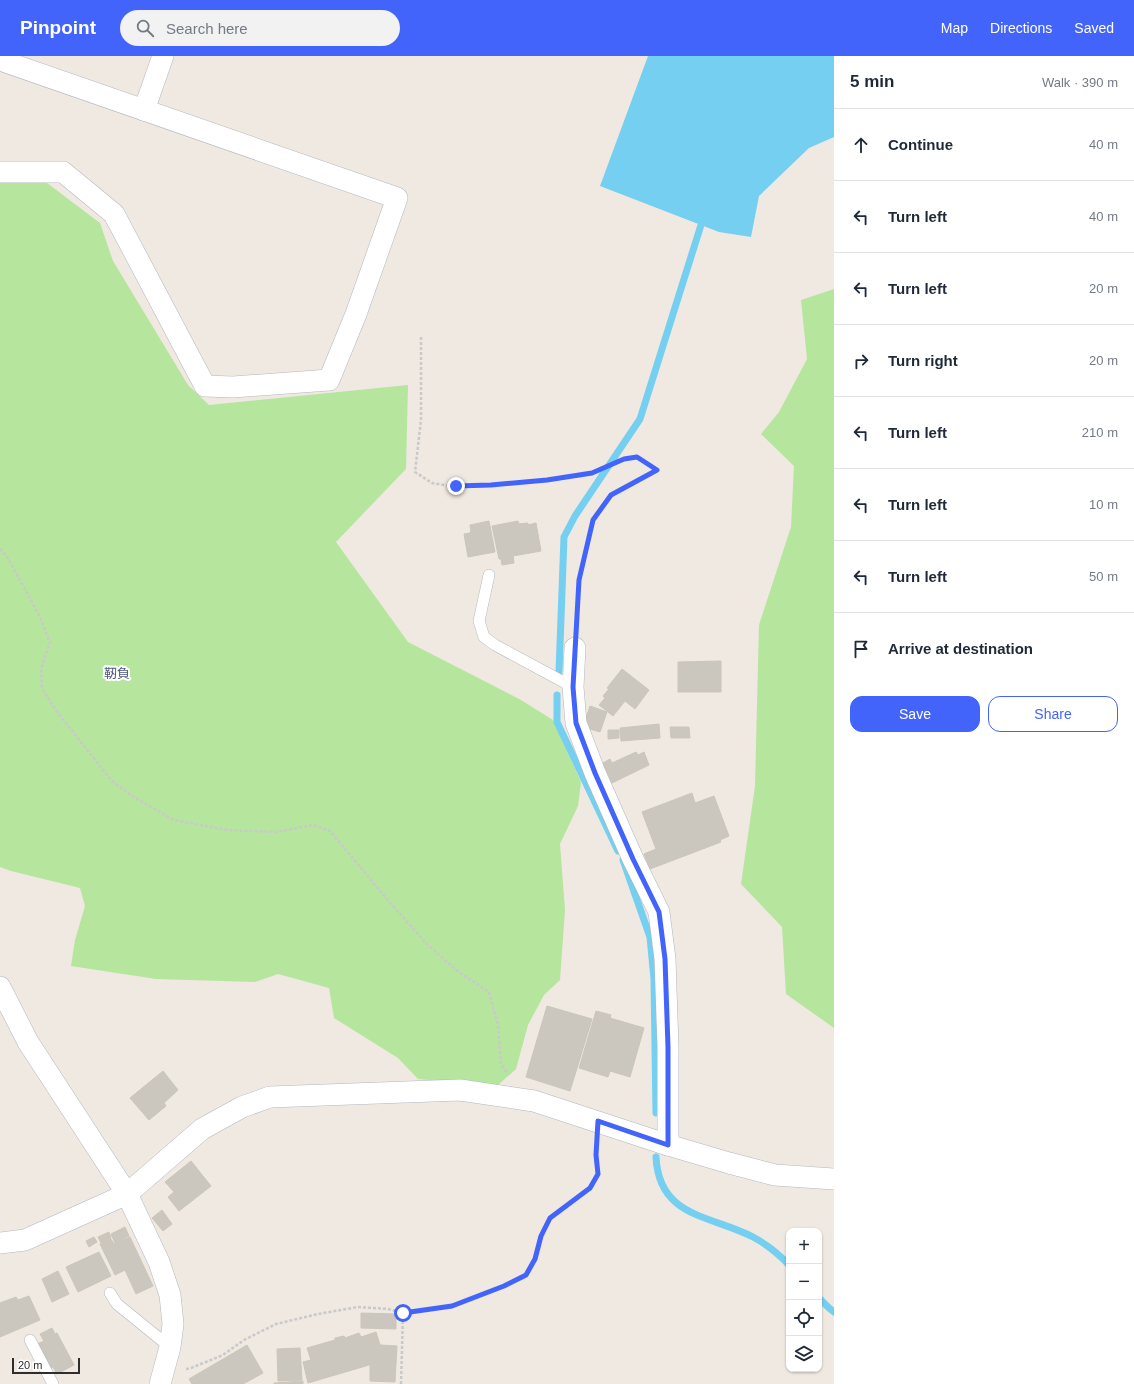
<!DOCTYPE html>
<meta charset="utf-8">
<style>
:root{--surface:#fff;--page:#f2f2f3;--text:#1f2937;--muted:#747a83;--line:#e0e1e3;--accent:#4264fb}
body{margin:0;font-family:Arial,"Noto Sans JP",sans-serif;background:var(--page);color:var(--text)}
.controls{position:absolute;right:12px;bottom:12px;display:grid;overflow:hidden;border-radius:8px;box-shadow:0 1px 3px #0004}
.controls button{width:36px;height:36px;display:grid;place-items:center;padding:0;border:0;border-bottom:1px solid var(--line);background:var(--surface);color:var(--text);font:20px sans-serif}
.scale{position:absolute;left:12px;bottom:10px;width:68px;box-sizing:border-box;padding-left:4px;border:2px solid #2e2e2e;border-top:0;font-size:11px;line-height:14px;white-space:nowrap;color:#2e2e2e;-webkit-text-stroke:3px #fff;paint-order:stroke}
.stop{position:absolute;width:12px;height:12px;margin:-9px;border:3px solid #4264fb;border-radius:50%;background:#fff}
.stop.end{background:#4264fb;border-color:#fff;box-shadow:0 1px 4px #0008}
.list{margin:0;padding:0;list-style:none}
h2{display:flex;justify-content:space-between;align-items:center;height:52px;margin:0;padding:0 16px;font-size:17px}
h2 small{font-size:13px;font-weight:400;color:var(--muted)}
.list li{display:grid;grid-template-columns:26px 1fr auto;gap:12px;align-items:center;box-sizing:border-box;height:72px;padding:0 16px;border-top:1px solid var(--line)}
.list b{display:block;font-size:15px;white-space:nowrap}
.list em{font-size:13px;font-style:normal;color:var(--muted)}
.actions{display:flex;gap:8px;padding:12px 16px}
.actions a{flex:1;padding:9px 0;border:1px solid var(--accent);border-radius:12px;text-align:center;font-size:14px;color:var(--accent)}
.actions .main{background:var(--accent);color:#fff}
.icon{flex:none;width:22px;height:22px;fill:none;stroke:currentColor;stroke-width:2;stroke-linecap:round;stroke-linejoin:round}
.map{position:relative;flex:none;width:834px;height:1328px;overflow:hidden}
header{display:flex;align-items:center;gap:24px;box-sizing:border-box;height:56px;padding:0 20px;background:var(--accent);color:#fff}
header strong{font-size:19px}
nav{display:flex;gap:22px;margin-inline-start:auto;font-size:14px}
.search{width:280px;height:36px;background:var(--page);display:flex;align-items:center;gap:10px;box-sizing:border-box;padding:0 14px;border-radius:22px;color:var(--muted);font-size:15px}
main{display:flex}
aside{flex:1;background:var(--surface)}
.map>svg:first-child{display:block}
.green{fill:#b6e59e}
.water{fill:#75cff0}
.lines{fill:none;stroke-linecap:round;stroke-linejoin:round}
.stream{stroke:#75cff0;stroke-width:7}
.building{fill:#cbc7bf;stroke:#cbc5ba}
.service-casing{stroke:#b4b7c1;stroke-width:12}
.minor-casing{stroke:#b4b7c1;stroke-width:22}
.path{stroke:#c9c9c9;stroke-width:2.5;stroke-dasharray:3 2;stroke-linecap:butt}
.service{stroke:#fff;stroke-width:11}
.minor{stroke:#fff;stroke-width:21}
.route{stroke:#4264fb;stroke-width:5}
.labels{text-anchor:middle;stroke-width:4;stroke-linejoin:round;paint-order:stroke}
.quarter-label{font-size:13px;fill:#4d5680;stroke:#fff}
</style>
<header>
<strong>Pinpoint</strong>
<div class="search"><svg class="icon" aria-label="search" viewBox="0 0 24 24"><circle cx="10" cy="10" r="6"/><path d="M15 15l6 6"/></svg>Search here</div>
<nav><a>Map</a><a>Directions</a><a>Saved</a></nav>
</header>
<main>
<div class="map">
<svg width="834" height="1328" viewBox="0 0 834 1328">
<rect width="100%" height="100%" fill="#efe9e1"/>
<g class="green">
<path d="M0,123L47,127L100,167L113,205L188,329L209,349L408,329L406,413L336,486L408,586L521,644L553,664L581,726L578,750L560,788L565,854L560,924L544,939L528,969L516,1013L497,1030L418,1023L398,1002L334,962L329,932L278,918L255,926L156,923L71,910L75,884L85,850L80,832L11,815L0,811Z"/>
<path d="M834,233V972L786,938L782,871L741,828L755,730L759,569L791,471L794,410L761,378L779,356L807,303L801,244Z"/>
</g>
<path class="water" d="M648,0H834V81L809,92L759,140L751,181L719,176L600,130Z"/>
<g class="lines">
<g class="stream">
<path d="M559,616L564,481L575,460L640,363L701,169"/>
<path d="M557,639V666L618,795"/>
<path d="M623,804L650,881L654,923L656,1057"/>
<path d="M656,1101C659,1162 711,1159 753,1181C768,1189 778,1197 789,1209"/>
<path d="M819,1242L829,1252L834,1256"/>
</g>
</g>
<g class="building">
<path d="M489,465L495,496L468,501L464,478L470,477V476H471L470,469Z"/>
<path d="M518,465L519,468L528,467V469L536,467L541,495L513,500L514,507L502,509L501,503H499L492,470Z"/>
<path d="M721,605V636H678V606Z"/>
<path d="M622,613L649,634L635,653L625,645L613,660L599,649L605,642L603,640L609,633L607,632Z"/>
<path d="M590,650L607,656L600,676L583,671Z"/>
<path d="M659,668L660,682L621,685L620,672Z"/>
<path d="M670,671H689L690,682H671Z"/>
<path d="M608,674H619V682L608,683Z"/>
<path d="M636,696L638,699L644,696L649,709L612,727L603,707L610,703L612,707Z"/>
<path d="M692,737L695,747L714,740L729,780L720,784L721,786L650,813L644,798L656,793L642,756Z"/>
<path d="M547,950L592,963L570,1035L526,1021Z"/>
<path d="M596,955L611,959L610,962L644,972L630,1021L610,1015L608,1021L579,1012Z"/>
<path d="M163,1015L178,1034L164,1047L166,1050L149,1064L130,1042Z"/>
<path d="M191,1105L211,1130L179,1155L168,1141L174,1136L165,1126Z"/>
<path d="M162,1154L172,1168L163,1175L152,1162Z"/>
<path d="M125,1171L129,1180L115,1187L111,1178Z"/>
<path d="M109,1176L111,1182L101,1187L98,1181Z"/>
<path d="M94,1181L97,1186L89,1191L86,1185Z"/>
<path d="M130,1181L153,1230L136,1238L125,1214L115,1219L100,1188L111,1183L114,1188Z"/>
<path d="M99,1196L111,1220L78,1236L66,1211Z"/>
<path d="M58,1215L69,1238L52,1246L42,1223Z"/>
<path d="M29,1240L40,1264L0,1281V1247L16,1241L18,1244Z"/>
<path d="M361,1257L396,1258V1273L361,1272Z"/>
<path d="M52,1272L55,1278L57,1277L74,1309L57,1318L53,1311L50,1312L37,1288L44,1285L40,1278Z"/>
<path d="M376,1276L380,1289L397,1290L395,1326L370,1325V1308L369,1309L308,1327L303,1306L311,1304L307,1292L335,1284V1282L344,1280L345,1282L359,1277L361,1281Z"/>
<path d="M247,1289L263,1317L243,1328H192L189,1323Z"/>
<path d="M300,1292L302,1324L278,1325L277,1293Z"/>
<path d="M303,1325V1328H274V1327Z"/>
</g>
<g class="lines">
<defs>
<g id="service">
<path d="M489,519L479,565L484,581L495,589L573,631"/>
<path d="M110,1237L117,1248L170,1291"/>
<path d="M30,1284L53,1328"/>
</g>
<g id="minor">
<path d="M0,4L397,142L356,258L329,324L233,331L205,330L114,158L63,116H0"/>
<path d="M144,54L163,0"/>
<path d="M575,592L573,631L576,667L595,717L633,803L659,856L665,903L668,991V1089"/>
<path d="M0,931L28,986L127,1138L159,1206L170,1239L173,1268L170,1291L160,1328"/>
<path d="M0,1187L25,1184L127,1138L202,1073L242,1051L270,1041L460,1034L534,1045L668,1089L729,1107L775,1119L834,1123"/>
</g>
</defs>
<use href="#service" class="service-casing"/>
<use href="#minor" class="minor-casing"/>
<g class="path">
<path d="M421,281V364L415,416L432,427L456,431L491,429L547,424L592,417L624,403L637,401L657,414L611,439L593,464L579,524L576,571"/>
<path d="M0,493L8,502L40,561L50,587L41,613L42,633L57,656L112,725L132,740L174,764L227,774L276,776L313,769L330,775L392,849L426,887L456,914L489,936L498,969L501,1008L508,1018"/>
<path d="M186,1313L191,1312L223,1299L244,1284L276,1268L318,1258L358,1251L388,1253L403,1257L452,1250L504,1230L526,1219L535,1203L541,1180L550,1162L590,1132L598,1118L596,1099L597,1088"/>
<path d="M401,1328L403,1257"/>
</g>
<use href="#service" class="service"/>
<use href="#minor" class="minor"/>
</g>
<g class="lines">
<path class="route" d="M403,1257L452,1250L504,1230L526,1219L535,1203L541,1180L550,1162L590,1132L598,1118L596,1099L598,1065L668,1089V991L665,903L659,856L633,803L595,717L576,667L573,631L579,524L593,464L611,439L657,414L637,401L624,403L592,417L547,424L491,429L456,430"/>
</g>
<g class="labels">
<g class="quarter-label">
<text x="117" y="622">靭負</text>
</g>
</g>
</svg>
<div class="controls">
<button>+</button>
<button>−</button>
<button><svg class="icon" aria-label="locate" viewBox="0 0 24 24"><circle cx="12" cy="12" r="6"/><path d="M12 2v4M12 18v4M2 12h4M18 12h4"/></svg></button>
<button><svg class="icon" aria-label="layers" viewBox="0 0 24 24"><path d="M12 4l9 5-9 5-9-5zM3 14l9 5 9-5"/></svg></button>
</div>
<div class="scale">20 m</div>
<div class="stop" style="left:403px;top:1257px"></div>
<div class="stop end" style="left:456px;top:430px"></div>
</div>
<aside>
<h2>5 min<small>Walk · 390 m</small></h2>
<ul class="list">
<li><svg class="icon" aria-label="ahead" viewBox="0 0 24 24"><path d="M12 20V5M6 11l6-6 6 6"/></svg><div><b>Continue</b></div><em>40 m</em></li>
<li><svg class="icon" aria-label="left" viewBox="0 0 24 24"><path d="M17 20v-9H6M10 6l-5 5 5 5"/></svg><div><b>Turn left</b></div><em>40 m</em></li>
<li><svg class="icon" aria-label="left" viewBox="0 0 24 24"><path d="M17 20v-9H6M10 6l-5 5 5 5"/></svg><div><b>Turn left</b></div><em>20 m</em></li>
<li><svg class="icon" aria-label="right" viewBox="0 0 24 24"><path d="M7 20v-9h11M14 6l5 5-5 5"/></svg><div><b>Turn right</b></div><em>20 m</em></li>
<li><svg class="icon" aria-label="left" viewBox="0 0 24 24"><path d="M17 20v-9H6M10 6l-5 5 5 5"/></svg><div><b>Turn left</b></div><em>210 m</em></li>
<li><svg class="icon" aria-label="left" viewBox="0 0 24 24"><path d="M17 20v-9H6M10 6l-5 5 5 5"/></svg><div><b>Turn left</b></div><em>10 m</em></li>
<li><svg class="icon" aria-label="left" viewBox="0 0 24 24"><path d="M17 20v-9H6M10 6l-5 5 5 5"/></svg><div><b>Turn left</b></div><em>50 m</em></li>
<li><svg class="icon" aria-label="arrive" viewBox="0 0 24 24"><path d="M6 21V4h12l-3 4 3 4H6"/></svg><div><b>Arrive at destination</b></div></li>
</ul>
<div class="actions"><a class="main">Save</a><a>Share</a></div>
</aside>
</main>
